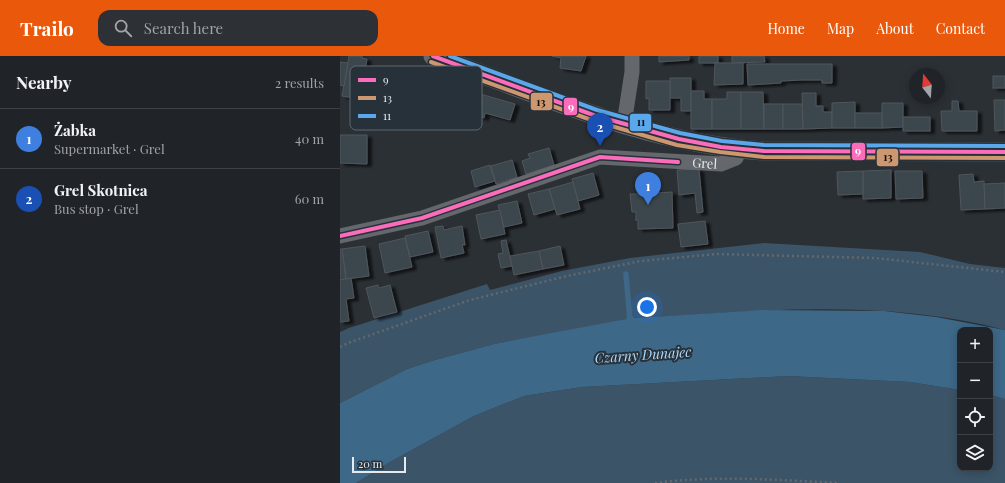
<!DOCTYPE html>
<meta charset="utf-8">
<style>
:root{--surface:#202428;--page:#2d3034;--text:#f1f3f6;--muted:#a2a4a8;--line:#3d4145;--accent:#ea580c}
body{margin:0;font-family:"Playfair Display",serif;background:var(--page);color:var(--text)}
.controls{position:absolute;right:12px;bottom:12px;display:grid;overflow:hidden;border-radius:8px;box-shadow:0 2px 10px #0003}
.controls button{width:36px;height:36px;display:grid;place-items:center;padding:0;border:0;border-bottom:1px solid var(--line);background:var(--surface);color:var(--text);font:20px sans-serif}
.compass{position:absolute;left:569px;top:12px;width:36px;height:36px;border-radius:50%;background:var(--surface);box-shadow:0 2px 10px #0003;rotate:343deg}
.scale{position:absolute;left:12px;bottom:10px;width:54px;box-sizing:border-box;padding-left:4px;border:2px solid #e4eaef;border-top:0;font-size:11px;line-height:14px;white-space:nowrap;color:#e4eaef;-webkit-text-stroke:3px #273139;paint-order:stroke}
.you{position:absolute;left:307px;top:251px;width:14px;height:14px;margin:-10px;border:3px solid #fff;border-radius:50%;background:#1a73e8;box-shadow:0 0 0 6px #1a73e833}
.badge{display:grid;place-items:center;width:26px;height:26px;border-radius:50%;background:var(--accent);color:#fff;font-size:13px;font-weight:700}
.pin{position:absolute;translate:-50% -33px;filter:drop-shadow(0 1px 2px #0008)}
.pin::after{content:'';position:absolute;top:21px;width:14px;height:12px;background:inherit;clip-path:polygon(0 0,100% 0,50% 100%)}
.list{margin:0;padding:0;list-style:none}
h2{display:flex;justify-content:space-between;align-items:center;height:52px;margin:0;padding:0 16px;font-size:17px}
h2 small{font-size:13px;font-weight:400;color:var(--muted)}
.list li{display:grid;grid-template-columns:26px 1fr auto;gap:12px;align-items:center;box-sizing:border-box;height:60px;padding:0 16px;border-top:1px solid var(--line)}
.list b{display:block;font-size:15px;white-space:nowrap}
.list p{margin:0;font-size:13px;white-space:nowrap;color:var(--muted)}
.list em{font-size:13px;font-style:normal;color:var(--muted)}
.icon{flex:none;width:22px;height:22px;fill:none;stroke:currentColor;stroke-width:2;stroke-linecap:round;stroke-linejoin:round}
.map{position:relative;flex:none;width:665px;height:427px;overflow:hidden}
header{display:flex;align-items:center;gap:24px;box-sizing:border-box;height:56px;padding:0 20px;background:var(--accent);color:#fff}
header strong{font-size:19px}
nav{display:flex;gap:22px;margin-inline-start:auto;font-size:14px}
.search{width:280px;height:36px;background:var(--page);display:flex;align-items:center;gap:10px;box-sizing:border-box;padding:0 14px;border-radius:12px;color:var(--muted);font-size:15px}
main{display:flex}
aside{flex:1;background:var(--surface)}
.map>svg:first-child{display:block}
.green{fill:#3c5468}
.water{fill:#3d6888}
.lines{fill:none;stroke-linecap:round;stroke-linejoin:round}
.stream{stroke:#3d6888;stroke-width:5.5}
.building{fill:#3b464e;stroke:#51565a;filter:url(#shadow)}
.path{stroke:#64686b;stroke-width:2.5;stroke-dasharray:2 3;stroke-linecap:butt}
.minor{stroke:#64686c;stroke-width:15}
.tertiary{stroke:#64686c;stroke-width:19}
.bus-1-casing{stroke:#273139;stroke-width:7}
.bus-2-casing{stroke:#273139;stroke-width:7}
.bus-3-casing{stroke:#273139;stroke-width:7}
.bus-1{stroke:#fb6dba;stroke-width:4}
.bus-2{stroke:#cd976f;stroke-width:4}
.bus-3{stroke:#5aa8eb;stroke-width:4}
.labels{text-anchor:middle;stroke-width:4;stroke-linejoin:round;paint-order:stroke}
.street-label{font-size:13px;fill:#e4eaef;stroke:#273139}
.water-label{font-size:14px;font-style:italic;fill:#b0d9fa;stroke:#273139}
.key{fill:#273139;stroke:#606870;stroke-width:1}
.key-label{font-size:11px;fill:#e4eaef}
.line-badge{stroke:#273139;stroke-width:1.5}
.badge-label{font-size:11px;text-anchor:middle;font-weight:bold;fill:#fff}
.pale-badge-label{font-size:11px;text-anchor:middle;font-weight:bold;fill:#111}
</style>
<header>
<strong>Trailo</strong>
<div class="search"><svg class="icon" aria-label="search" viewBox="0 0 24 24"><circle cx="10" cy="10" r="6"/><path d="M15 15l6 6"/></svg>Search here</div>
<nav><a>Home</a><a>Map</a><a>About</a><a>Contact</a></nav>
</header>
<main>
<aside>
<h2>Nearby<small>2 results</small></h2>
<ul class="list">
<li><span class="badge" style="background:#3f7fe0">1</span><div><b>Żabka</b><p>Supermarket · Grel</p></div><em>40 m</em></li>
<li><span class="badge" style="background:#1a4fb4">2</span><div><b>Grel Skotnica</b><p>Bus stop · Grel</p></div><em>60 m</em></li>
</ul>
</aside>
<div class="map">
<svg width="665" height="427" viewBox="0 0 665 427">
<defs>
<filter id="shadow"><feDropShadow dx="4.5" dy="2.5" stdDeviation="1" flood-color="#0009"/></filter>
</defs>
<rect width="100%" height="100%" fill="#2b3035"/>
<g class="green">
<path d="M424,187L580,196L630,208L665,212V274C544,242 417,255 294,262L293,259L286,263L257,270L154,288L95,304L67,313L0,347V276L9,272L147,228L150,234L222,215L290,202Z"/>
<path d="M448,320L570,326L620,334V412H650V339L665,343V427H16L50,406L134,360L184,340L242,331Z"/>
</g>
<path class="water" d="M423,254L544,255L596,261L665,274V343L650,339V274H620V334L570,326L448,320L242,331L184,340L134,360L50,406L16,427H0V347L67,313L95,304L154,288L286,263L287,260L293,259L294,262Z"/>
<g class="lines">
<path class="stream" d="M286,218L290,265"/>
</g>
<g class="building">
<path d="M9,0H22V2L27,3L20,43L2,40Z"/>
<path d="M212,0H246L241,15L220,12L221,2Z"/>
<path d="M319,0H349V4L319,6Z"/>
<rect x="359" y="0" width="19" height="7"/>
<path d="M392,0H424L425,6L392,7Z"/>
<path d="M0,6L8,7L4,30L0,29Z"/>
<path d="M375,7H403V28L374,29Z"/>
<path d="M407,8H492V27H482V24H462L441,25V27L408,29Z"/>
<rect x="653" y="20" width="12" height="12"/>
<path d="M330,22H351V55H341V42H330Z"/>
<path d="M306,25H330V54H309V42L306,43Z"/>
<path d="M351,35H364V43H372V73H351Z"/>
<path d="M387,36H401V73H372V43H387Z"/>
<path d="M401,36H423L424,73H401Z"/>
<path d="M137,37L175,48L170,64L145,57L144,62L130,58Z"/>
<path d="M462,37H476V50H483V56H492V72L463,73Z"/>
<path d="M654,44H665V74L655,75Z"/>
<path d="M612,45H618L619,55H637V75H602L601,55H612Z"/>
<path d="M515,46V72H492V47Z"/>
<path d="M542,47H563V71L542,72Z"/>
<rect x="424" y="48" width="19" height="25"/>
<path d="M443,48H462L463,73H443Z"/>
<rect x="515" y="57" width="27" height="15"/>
<rect x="563" y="61" width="27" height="14"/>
<path d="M0,79H27V108L0,107Z"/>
<path d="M209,92L214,109L186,118L182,105L190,102L188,98Z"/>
<path d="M172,104L177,121L156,128L151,110Z"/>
<path d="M150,109L155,125L135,131L131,115Z"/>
<path d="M359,113L363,156L357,157L355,137L339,139L337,114Z"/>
<path d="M551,114V142L523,143V115Z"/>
<path d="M523,115V138L498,139L497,116Z"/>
<path d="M555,115H582L583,142L556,143Z"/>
<path d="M253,117L259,139L238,145L232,123Z"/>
<path d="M633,118L634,126L644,125L645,153L621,154L619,119Z"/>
<path d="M233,126L240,153L217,159L209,133Z"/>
<path d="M665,127V152L645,153L644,128Z"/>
<path d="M209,133L215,153L194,159L188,138Z"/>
<path d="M316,133V137L332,136L333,172L298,173V164H295L296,163V156H292L290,138H304V134Z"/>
<path d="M177,145L182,167L164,171L158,149Z"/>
<path d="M160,154L165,178L141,183L136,159Z"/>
<path d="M365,165L368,188L341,191L338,168Z"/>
<path d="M103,170L104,174L122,170L125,189H122L124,197L101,202L95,171Z"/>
<path d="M88,175L93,196L70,201L65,180Z"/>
<path d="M65,182L72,211L45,217L39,188Z"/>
<path d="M166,184L172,210L161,212L158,198L163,197L161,185Z"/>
<path d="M25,190L29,220L6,223L2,193Z"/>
<path d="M220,190L224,209L203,213L199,195Z"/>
<path d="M0,193H2L6,223L0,224Z"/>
<path d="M199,195L203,213L174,219L170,200Z"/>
<path d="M11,222L14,242L6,243L9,265L0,266V224Z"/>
<path d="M38,229L39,232L50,229L57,256L34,262L26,232Z"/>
</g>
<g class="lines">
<g class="path">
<path d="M0,291L8,287L130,244L227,220L301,205L377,198L535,202L665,216"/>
<path d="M315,427C376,419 438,424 499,427"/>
</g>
<g class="minor">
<path d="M284,68L292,16V0"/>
<path id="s1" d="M0,180L82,162L260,101L381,108L396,102L400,93"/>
</g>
<path class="tertiary" d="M93,0C201,39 308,88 424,95L665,96"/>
<defs>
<g id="bus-1">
<path d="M93,0L256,60L339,83L381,91L424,95L665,96"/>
<path d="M0,180L82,162L260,101L338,106"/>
</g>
<path id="bus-2" d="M91,6L254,65L337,89L380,96L424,101L665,102"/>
<path id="bus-3" d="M110,0L257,54L340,77L382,85L424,89L665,90"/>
</defs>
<use href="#bus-1" class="bus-1-casing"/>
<use href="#bus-2" class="bus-2-casing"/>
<use href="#bus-3" class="bus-3-casing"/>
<use href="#bus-1" class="bus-1"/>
<use href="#bus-2" class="bus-2"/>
<use href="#bus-3" class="bus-3"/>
</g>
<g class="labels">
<g class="street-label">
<text dy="5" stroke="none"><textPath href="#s1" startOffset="377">Grel</textPath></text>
</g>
<g class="water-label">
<text transform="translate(303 299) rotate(-4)" y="5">Czarny Dunajec</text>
</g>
</g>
<rect x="10" y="10" width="132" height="64" rx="6" class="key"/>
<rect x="18" y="22" width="18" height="4" fill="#fb6dba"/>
<rect x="18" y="40" width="18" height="4" fill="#cd976f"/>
<rect x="18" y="58" width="18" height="4" fill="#5aa8eb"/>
<g class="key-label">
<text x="43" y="28">9</text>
<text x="43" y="46">13</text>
<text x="43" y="64">11</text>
</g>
<g class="line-badge">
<rect x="190" y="36" width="23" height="19" rx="4" fill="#cd976f"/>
<rect x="223" y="41" width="15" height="19" rx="4" fill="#fb6dba"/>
<rect x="289" y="57" width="23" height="19" rx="4" fill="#5aa8eb"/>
<rect x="511" y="86" width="15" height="19" rx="4" fill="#fb6dba"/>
<rect x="536" y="92" width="23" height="19" rx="4" fill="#cd976f"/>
</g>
<g class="badge-label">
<text x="231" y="55">9</text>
<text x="518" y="99">9</text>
</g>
<g class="pale-badge-label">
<text x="201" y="50">13</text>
<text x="301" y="70">11</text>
<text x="548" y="105">13</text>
</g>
</svg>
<div class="controls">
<button>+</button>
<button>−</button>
<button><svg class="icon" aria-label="locate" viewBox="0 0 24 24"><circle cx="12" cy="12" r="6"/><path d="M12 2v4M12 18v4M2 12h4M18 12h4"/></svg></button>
<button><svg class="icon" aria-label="layers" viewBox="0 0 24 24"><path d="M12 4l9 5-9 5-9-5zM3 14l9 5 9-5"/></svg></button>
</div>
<svg class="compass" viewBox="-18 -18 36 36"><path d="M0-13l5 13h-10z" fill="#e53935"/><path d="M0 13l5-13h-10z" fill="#a2a4a8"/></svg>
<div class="scale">20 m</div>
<div class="you"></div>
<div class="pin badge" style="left:308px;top:149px;background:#3f7fe0">1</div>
<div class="pin badge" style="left:260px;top:90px;background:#1a4fb4">2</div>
</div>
</main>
